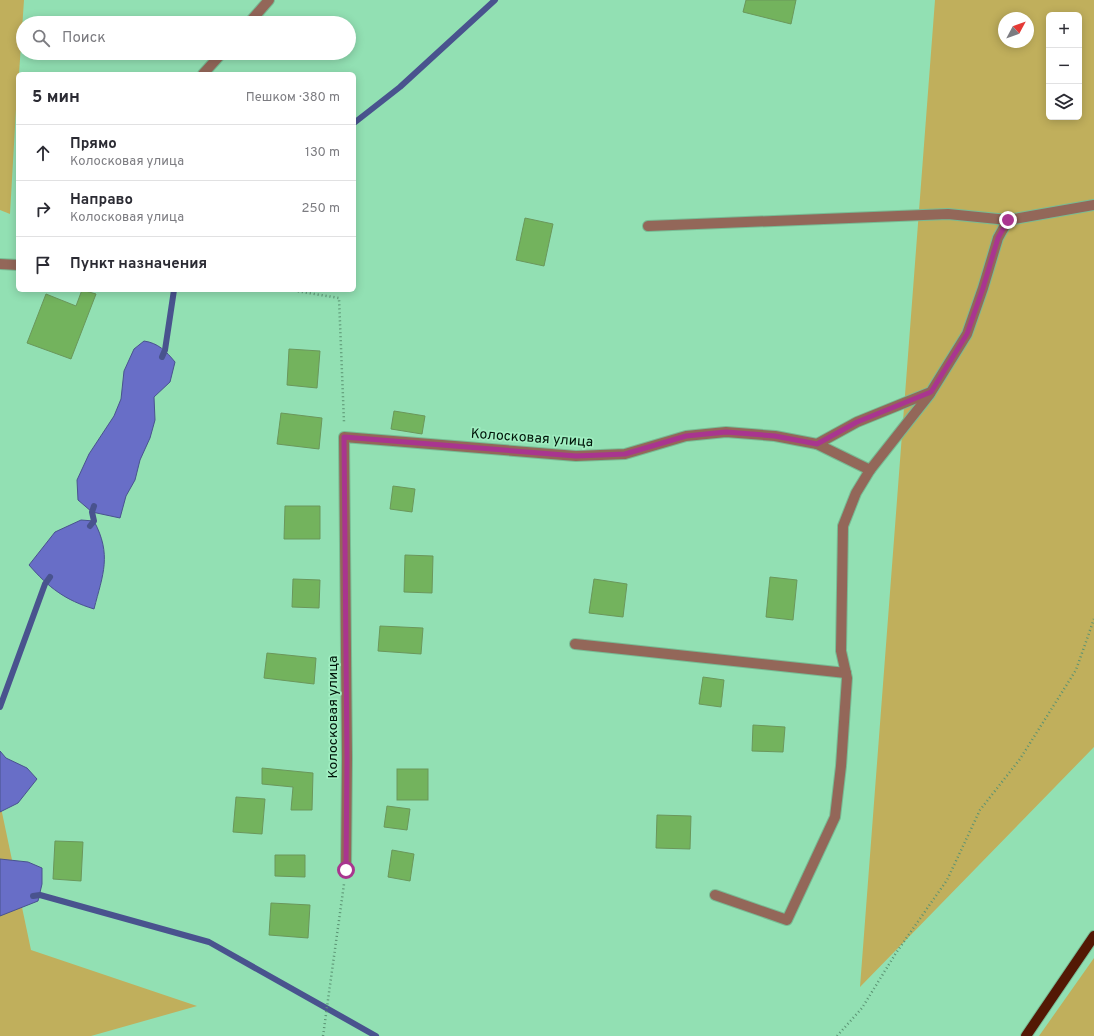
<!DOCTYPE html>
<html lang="ru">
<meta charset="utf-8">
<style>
:root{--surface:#fff;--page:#f7f7f7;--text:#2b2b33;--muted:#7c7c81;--line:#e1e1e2}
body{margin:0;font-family:Overpass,sans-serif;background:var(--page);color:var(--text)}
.controls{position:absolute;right:12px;top:12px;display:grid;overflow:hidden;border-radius:6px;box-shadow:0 2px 10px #0003}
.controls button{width:36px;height:36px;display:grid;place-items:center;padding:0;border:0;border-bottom:1px solid var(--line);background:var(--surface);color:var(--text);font:20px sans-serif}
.compass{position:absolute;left:998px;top:12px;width:36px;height:36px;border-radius:50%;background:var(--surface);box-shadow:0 2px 10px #0003;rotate:49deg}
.stop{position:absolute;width:12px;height:12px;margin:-9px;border:3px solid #a9358f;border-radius:50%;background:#fff}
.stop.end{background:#a9358f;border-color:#fff;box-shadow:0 1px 4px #0008}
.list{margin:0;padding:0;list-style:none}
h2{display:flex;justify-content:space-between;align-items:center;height:52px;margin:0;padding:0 16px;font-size:17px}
h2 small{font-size:13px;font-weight:400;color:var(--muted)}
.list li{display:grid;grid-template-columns:26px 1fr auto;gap:12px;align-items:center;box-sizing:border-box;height:56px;padding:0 16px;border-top:1px solid var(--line)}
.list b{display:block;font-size:15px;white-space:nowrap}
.list p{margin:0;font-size:13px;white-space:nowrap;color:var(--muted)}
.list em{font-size:13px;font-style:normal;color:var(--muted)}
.icon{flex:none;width:22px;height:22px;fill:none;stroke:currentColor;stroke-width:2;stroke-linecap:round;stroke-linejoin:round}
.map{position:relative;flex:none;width:1094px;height:1036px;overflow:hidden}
.search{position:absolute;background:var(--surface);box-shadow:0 2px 10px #0003;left:16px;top:16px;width:340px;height:44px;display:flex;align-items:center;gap:10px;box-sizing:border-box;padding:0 14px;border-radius:22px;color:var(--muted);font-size:15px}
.panel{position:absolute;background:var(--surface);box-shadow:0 2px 10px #0003;left:16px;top:72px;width:340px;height:220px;border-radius:6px}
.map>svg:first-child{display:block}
.green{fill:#c0af5c;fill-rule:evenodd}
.water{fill:#686ec7;stroke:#49538e}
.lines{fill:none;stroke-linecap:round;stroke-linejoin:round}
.stream{stroke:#49538e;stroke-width:6}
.building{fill:#73b35d;stroke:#6a975b}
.minor-casing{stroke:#78bb94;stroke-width:12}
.major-casing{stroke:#78bb94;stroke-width:12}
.path{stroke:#5a9272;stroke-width:2.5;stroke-dasharray:1 3;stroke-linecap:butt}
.minor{stroke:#936759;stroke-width:10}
.major{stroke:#531804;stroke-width:10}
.route{stroke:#a9358f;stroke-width:5}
.labels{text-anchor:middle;stroke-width:3.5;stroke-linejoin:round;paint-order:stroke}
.street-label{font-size:14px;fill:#001509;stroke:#9fedc0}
</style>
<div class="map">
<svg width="1094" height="1036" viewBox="0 0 1094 1036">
<rect width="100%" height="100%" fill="#92e0b3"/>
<g class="green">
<path d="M0,0H24L19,74H18L10,214L0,210Z"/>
<path d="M935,0H1094V747L860,987ZM1049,15H1079V117H1049ZM1004,18H1028V42H1004Z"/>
<path d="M0,803L31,950L197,1006L91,1036H0Z"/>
<path d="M1094,958V1036H1039Z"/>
</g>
<g class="water">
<path d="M144,341C158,343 166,351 175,362L170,382L154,397L155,420L150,438L140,460L135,480L126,496L120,518L92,512L78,500L77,480L89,454L114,416L121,399L124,371L134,349Z"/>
<path d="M81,520L94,521C112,555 103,574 94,609C65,600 49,588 29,565L55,532Z"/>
<path d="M0,751L6,758L27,768L37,779L18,803L0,812Z"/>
<path d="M0,859L28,862L42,868V884L38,901L0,916Z"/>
</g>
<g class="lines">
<g class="stream">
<path d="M354,123L400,87L495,0"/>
<path d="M162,357L165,350L174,290"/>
<path d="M90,526L94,521L92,512L94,506"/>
<path d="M0,707L45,584L50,577"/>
<path d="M33,896L40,895L209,942L376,1036"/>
</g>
</g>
<g class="building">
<path d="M746,0H796L791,24L743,12Z"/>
<path d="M525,218L553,224L544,266L516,260Z"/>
<path d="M82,290L96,294L71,359L27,343L46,294L76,306Z"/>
<path d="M289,349L320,351L317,388L287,385Z"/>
<path d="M394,411L425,416L422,434L391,429Z"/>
<path d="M281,413L322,418L319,449L277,444Z"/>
<path d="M393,486L415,489L412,512L390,509Z"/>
<path d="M285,506H320V539H284Z"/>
<path d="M405,555L433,556L432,593L404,592Z"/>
<path d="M770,577L797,580L793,620L766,617Z"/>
<path d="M293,579L320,580L319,608L292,607Z"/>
<path d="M594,579L627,584L623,617L589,613Z"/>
<path d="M380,626L423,628L421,654L378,651Z"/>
<path d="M267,653L316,658L314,684L264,678Z"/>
<path d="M703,677L724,680L721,707L699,704Z"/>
<path d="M753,725L785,727L783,752L752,751Z"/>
<path d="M262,768L313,773L312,810H291L293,787L262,784Z"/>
<rect x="397" y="769" width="31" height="31"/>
<path d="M236,797L265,799L262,834L233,832Z"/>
<path d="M387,806L410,809L407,830L384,827Z"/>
<path d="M657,815L691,816L690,849L656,848Z"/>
<path d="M55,841L83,842L81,881L53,879Z"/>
<path d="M392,850L414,854L410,881L388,877Z"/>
<path d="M275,855H305V877L275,876Z"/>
<path d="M271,903L310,905L308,938L269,935Z"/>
</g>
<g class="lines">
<defs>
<g id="minor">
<path d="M249,23L269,0"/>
<path d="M203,74L222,53"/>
<path d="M648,226L948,214L1008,220"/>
<path d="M0,264L18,265"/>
<path d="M817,444L870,470"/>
<path d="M575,644L846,673"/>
<path d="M346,870L347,758L344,437L576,456L625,454L686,436L726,432L775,436L817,444L857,422L931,392L967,334L983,288L998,238L1008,220L1094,205"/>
<path d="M715,895L787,920L835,817L841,766L847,678L841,651L843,526L856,493L870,470L930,394"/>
</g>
<path id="major" d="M1026,1036L1094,936"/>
</defs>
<use href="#minor" class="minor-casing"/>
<use href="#major" class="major-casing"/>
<g class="path">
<path d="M290,290L339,298L344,422"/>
<path d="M323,1036L344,884"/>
<path d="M837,1036L862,1008L896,953L947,880L980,810L1020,759L1076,670L1094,619"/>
</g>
<use href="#minor" class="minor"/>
<use href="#major" class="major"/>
</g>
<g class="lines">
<path class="route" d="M346,870L347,758L344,437L576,456L625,454L686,436L726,432L775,436L817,444L857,422L931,392L967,334L983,288L998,238L1008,220"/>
</g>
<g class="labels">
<g class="street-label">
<text transform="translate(532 437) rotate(4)" y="5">Колосковая улица</text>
<text transform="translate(332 717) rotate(-90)" y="5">Колосковая улица</text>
</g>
</g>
</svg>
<div class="controls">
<button>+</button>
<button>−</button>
<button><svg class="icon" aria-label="layers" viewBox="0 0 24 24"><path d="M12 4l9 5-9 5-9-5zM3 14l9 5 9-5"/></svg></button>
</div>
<svg class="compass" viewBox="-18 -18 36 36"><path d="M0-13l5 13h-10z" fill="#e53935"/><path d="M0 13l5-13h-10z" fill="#7c7c81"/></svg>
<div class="stop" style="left:346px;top:870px"></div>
<div class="stop end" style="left:1008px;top:220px"></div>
<div class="search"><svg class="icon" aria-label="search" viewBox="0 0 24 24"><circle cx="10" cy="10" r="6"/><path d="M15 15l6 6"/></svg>Поиск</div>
<section class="panel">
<h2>5 мин<small>Пешком · 380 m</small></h2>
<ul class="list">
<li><svg class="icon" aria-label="ahead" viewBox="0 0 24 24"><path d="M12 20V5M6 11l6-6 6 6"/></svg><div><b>Прямо</b><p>Колосковая улица</p></div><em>130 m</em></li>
<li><svg class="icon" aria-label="right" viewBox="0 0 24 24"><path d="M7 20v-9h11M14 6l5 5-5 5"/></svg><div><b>Направо</b><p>Колосковая улица</p></div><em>250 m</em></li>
<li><svg class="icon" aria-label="arrive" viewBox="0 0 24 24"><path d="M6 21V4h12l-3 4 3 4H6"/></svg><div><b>Пункт назначения</b></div></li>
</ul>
</section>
</div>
